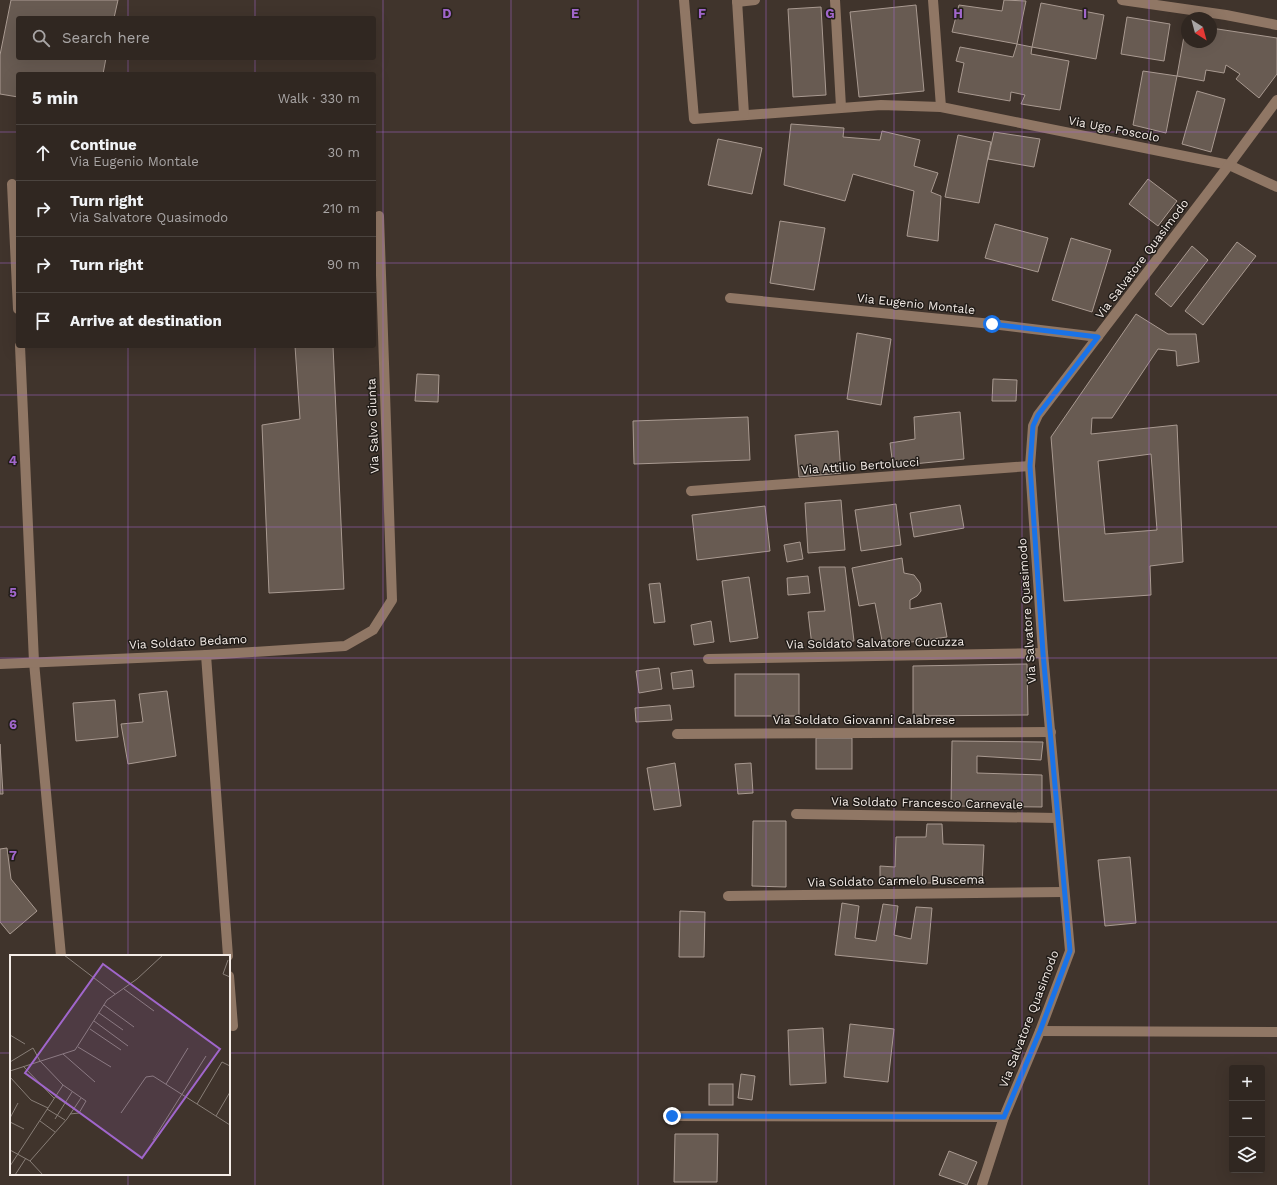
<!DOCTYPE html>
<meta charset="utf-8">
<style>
:root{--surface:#302721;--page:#3c332e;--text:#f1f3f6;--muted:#a8a5a5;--line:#4b443f}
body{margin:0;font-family:"Work Sans",sans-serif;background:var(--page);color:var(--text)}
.controls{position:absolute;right:12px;bottom:12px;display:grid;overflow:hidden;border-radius:4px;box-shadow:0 4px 16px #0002}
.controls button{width:36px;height:36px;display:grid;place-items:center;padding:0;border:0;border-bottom:1px solid var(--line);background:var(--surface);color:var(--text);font:20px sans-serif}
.compass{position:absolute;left:1181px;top:12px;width:36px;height:36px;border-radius:50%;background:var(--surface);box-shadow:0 4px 16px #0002;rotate:144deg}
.stop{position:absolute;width:12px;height:12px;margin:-9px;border:3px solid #1a73e8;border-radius:50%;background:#fff}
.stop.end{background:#1a73e8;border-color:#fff;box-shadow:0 1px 4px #0008}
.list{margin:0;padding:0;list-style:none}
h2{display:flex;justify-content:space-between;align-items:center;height:52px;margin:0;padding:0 16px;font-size:17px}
h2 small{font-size:13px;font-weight:400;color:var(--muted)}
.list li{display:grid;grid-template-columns:26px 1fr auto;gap:12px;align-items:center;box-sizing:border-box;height:56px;padding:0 16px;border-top:1px solid var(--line)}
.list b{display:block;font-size:15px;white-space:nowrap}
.list p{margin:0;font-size:13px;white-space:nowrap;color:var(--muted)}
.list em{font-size:13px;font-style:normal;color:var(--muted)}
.icon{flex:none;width:22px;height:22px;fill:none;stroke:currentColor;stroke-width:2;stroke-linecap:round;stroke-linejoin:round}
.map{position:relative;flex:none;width:1277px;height:1185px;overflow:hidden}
.search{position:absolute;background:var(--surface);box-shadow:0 4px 16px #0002;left:16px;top:16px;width:360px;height:44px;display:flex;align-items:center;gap:10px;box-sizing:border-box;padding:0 14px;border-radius:4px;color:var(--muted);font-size:15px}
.panel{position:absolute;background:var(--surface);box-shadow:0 4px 16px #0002;left:16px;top:72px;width:360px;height:276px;border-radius:4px}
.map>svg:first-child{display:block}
.building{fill:#685b52;stroke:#a99a91;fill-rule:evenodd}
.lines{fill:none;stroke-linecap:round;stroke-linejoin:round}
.minor{stroke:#907765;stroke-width:10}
.route{stroke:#1a73e8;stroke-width:5}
.grid{fill:none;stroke:#a066cb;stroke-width:1;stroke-opacity:0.55}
.labels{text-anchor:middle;stroke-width:3;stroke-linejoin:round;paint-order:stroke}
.street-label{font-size:12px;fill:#f5ede8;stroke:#221d19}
.inset-road{fill:none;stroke:#887e77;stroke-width:1}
.view{fill:#a066cb;fill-opacity:0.15;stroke:#a066cb;stroke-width:2}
.inset-edge{fill:none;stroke:#f5ede8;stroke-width:2}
.grid-label{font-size:13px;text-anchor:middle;font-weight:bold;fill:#a066cb;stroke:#221d19;stroke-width:3;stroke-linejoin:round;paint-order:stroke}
</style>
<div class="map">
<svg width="1277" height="1185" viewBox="0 0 1277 1185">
<rect width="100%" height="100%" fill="#40342c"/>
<g class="building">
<path d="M11,0H118L114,18H18V58H106L103,74H18V97L0,94V55Z"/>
<path d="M1004,0L1026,1L1017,44L952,32L959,5L1002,11Z"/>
<path d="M1041,3L1104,15L1096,59L1032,47Z"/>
<path d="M916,5L924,91L859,97L850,12Z"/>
<path d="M821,7L826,95L793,97L788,9Z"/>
<path d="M1127,17L1170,24L1164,61L1121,54Z"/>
<path d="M1186,25L1187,42H1211V28L1277,38V74L1259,98L1236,79L1240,74L1226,65L1224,73L1206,70L1204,81L1177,76Z"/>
<path d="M1017,44L1032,47L1031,54L1069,61L1060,110L1021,104L1025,95L1011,92L1010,101L958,92L964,63L956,61L960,47L1013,57Z"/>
<path d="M1143,71L1177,76L1166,133L1133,125Z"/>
<path d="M1197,91L1225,99L1211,152L1182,144Z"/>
<path d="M791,124L844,128L843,137L880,140L882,131L920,140L914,166L938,173L931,192L941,196L938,241L907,236L914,191L853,174L845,201L784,185Z"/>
<path d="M994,132L1040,139L1034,167L988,159Z"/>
<path d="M958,135L991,142L979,203L945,197Z"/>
<path d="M718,139L762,148L752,194L708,185Z"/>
<path d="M1148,179L1177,201L1158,226L1129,204Z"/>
<path d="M780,221L825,228L814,290L770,283Z"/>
<path d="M995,224L1048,238L1038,272L985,258Z"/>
<path d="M1071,238L1111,250L1092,312L1052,300Z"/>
<path d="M1237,242L1256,256L1203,325L1185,311Z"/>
<path d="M1192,246L1208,260L1171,307L1155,294Z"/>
<path d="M1136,314L1168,334H1196L1199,362L1177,366L1176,351L1158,349L1112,418H1092L1091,434L1177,425L1183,562L1150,566L1151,595L1064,601L1051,437ZM1151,454L1157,530L1105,534L1098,461Z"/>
<path d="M857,333L891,339L881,405L847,399Z"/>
<path d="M295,346H333L344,589L269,593L262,425L300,419Z"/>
<path d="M417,374L439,375L438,402L415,401Z"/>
<path d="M993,379L1017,380L1016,401H992Z"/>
<path d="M960,412L964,459L893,466L890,443L915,439L914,417Z"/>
<path d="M748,417L750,460L634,464L633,421Z"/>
<path d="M838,431L841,473L799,477L795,435Z"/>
<path d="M841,500L845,550L808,553L805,503Z"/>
<path d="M896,504L901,545L861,551L855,510Z"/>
<path d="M960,505L964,528L914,537L910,513Z"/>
<path d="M765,506L770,551L697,560L692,515Z"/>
<path d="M800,542L803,559L787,562L784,545Z"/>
<path d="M902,558L904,573L914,575L920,583L921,591L917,596L910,600V609L941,603L947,637L883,646L875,603L859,606L852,568Z"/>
<path d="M819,567H845L854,641L812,646L808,612L825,611Z"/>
<path d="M808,576L810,593L788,595L787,578Z"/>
<path d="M749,577L758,638L730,642L722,581Z"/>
<path d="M660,583L665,622L654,623L649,584Z"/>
<path d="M711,621L714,642L694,645L691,625Z"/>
<path d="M1027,664L1028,715L913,716V666Z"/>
<path d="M659,668L662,689L639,693L636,671Z"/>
<path d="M692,670L694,687L673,689L671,673Z"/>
<rect x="735" y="674" width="64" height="42"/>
<path d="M167,691L176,756L128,764L121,724L143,722L139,694Z"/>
<path d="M115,700L118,737L76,741L73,703Z"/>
<path d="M670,705L672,720L636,722L635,708Z"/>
<rect x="816" y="738" width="36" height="31"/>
<path d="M952,741L1043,742L1041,760L977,756V773L1042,775V807L951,806Z"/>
<path d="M0,744L3,794H0Z"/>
<path d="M675,763L681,806L654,810L647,768Z"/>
<path d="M751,763L753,793L738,794L735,764Z"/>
<path d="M753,821H786V887L752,886Z"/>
<path d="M927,824H942L943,844L984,845L982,884L880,882V866L895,867L896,837H926Z"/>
<path d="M7,848L11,879L37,911L10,934L0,922V849Z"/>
<path d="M1130,857L1136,923L1105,926L1098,860Z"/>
<path d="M842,903L859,906L855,938L876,941L883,904L898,906L894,935L911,939L916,907L932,908L927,964L835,955Z"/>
<path d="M680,911L705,912L704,957H679Z"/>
<path d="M850,1024L894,1029L888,1082L844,1077Z"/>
<path d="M823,1028L826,1083L790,1085L788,1030Z"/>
<path d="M741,1074L755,1076L752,1100L738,1098Z"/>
<rect x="709" y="1084" width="24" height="21"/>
<path d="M675,1134H718L717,1182H674Z"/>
<path d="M949,1151L977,1162L967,1185L939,1175Z"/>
</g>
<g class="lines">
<g class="minor">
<path d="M684,0L694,119L881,105L941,107L1229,165L1277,187"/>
<path d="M737,0L744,114"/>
<path d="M835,0L841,107"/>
<path d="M933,0L941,107"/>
<path d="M1122,0L1226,15L1277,25"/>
<path d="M737,2L755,0"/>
<path d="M12,184L18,309"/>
<path d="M730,298L992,324L1098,337"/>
<path d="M20,346L34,662L61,956"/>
<path d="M691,491L1030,466"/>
<path d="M206,655L228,956"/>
<path d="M708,659L1043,653"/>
<path d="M0,664L206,655L345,646L373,630L392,600L379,216"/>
<path d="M677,734L1051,732"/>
<path d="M796,814L1057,818"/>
<path d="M728,896L1063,892"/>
<path d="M229,976L233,1026"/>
<path d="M1040,1031L1277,1032"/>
<path d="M672,1116L1004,1117"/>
<path d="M982,1185L1004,1117L1040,1031L1070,951L1043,653L1030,466L1033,426L1038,415L1229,165L1277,100"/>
</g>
</g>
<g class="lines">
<path class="route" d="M672,1116L1004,1117L1040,1031L1070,951L1043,653L1030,466L1033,426L1038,415L1098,337L992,324"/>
</g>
<path class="grid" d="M128,0V18M255,0V18M383,0V1185M511,0V1185M638,0V1185M766,0V1185M894,0V1185M1022,0V1185M1149,0V1185M128,58V74M255,58V74M0,132H18M374,132H1277M0,263H18M374,263H1277M128,346V956M255,346V1185M0,395H1277M0,527H1277M0,658H1277M0,790H1277M0,922H1277M0,1053H11M229,1053H1277M128,1174V1185"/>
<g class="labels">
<g class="street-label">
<text transform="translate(1114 129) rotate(11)" y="4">Via Ugo Foscolo</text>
<text transform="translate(1142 259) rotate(-53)" y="4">Via Salvatore Quasimodo</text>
<text transform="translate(916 304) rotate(6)" y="4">Via Eugenio Montale</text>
<text transform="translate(373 426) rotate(-92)" y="4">Via Salvo Giunta</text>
<text transform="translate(860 466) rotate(-4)" y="4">Via Attilio Bertolucci</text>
<text transform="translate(1027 611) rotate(-94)" y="4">Via Salvatore Quasimodo</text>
<text transform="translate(188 642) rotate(-3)" y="4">Via Soldato Bedamo</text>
<text transform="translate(875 643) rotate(-1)" y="4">Via Soldato Salvatore Cucuzza</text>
<text x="864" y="724">Via Soldato Giovanni Calabrese</text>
<text transform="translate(927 803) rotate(1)" y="4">Via Soldato Francesco Carnevale</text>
<text transform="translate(896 881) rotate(-1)" y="4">Via Soldato Carmelo Buscema</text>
<text transform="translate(1029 1019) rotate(-69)" y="4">Via Salvatore Quasimodo</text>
</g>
</g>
<g transform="translate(10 955)">
<rect width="220" height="220" fill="#40342c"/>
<path class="inset-road" d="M54,0L105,39M218,5L213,19L220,22M114,34L144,56M94,50L124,72M89,58L113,75M84,66L118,91M80,74L111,95M0,80L15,89M68,92L101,112M53,99L85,127M0,107L23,93L30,106L53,130L76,146L69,158L60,159M13,111L44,143M0,116L65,95L97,45L127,24L153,0M0,122L21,145L38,153M156,129L178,93M46,142L64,154M187,149L212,107L220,111M37,154L55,165M111,158L136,122L143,121L220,170M206,161L220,137M0,163L8,148M45,164L62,137M30,166L45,177M0,167L14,174M143,185L196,101M0,195L20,206L33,220M20,206L57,164L71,143M0,211L53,130M5,220L16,203"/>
<path class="view" d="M93,9L210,94L132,203L15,118Z"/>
<rect width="220" height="220" class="inset-edge"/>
</g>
<g class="grid-label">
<text x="447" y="18">D</text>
<text x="575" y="18">E</text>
<text x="702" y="18">F</text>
<text x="830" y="18">G</text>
<text x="958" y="18">H</text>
<text x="1085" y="18">I</text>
<text x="13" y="465">4</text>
<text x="13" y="597">5</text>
<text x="13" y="729">6</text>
<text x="13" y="860">7</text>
</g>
</svg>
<div class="controls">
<button>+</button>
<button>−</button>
<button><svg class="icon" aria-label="layers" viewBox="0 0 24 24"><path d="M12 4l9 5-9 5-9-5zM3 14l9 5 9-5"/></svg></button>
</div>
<svg class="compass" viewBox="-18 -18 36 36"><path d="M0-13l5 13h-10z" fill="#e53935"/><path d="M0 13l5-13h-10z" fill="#a8a5a5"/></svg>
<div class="stop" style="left:992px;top:324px"></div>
<div class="stop end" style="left:672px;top:1116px"></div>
<div class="search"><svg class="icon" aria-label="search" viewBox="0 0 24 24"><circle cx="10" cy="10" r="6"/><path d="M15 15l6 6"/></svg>Search here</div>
<section class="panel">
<h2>5 min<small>Walk · 330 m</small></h2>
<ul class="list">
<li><svg class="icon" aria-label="ahead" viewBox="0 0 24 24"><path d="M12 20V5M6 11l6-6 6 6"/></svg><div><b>Continue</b><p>Via Eugenio Montale</p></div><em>30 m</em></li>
<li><svg class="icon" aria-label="right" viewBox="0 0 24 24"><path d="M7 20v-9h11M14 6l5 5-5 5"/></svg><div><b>Turn right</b><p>Via Salvatore Quasimodo</p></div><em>210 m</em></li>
<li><svg class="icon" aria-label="right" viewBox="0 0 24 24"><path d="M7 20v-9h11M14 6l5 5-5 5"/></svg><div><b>Turn right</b></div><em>90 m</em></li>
<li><svg class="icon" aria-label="arrive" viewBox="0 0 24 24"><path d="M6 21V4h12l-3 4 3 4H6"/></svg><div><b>Arrive at destination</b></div></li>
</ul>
</section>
</div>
